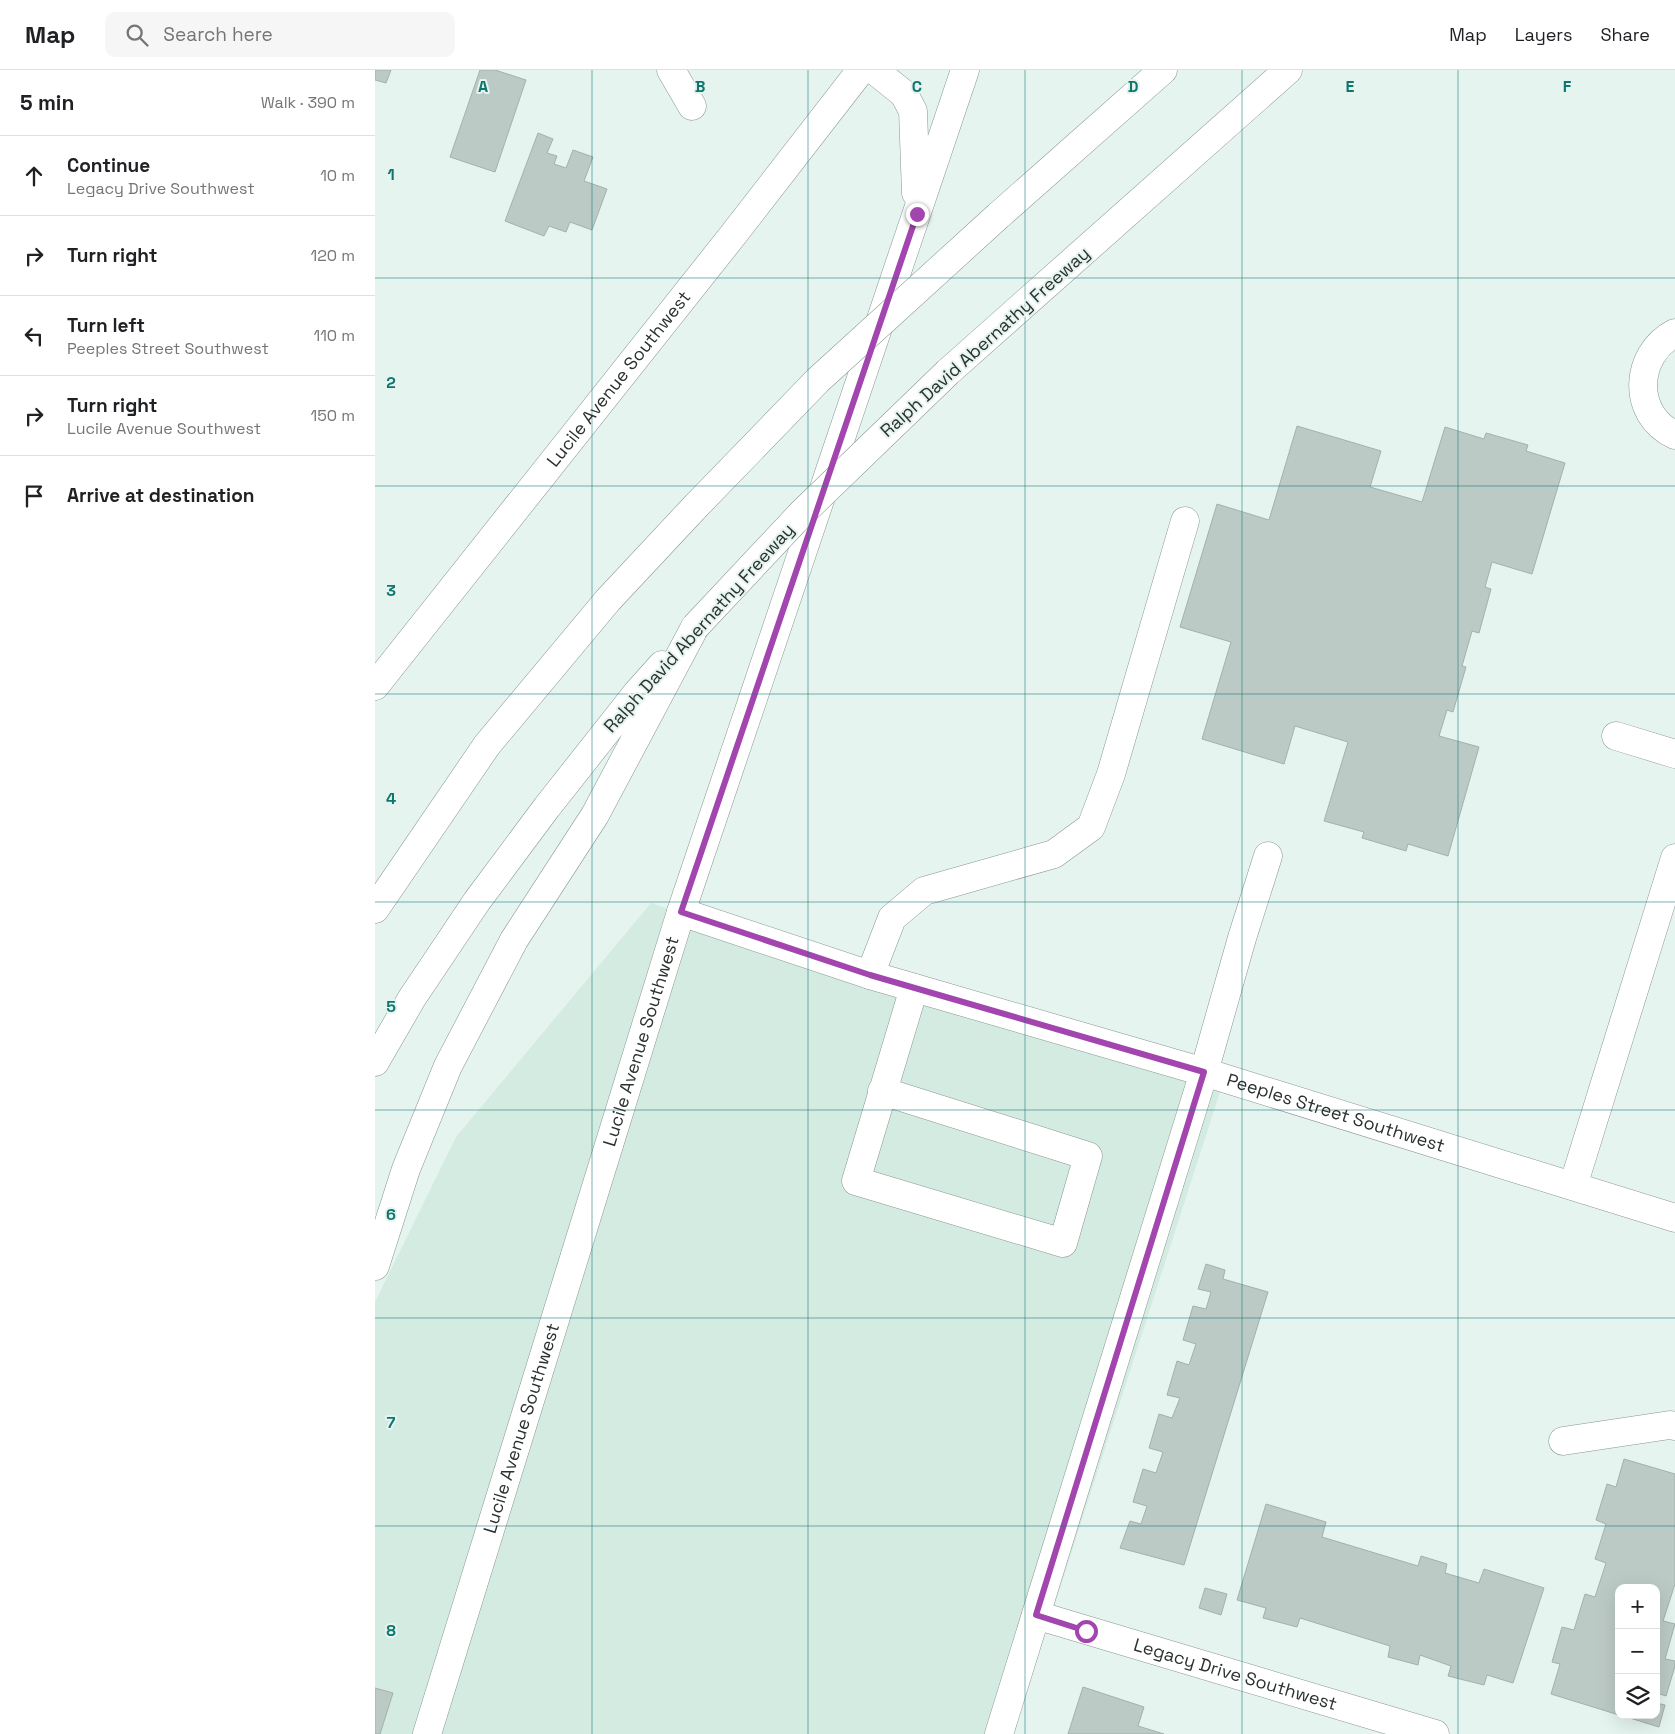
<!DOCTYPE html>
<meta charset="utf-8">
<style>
:root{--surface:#fff;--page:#f6f6f6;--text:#202124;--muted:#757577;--line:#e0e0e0}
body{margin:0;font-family:"Space Grotesk",sans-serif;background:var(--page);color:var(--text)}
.controls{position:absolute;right:15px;bottom:15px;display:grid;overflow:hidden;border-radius:10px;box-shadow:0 5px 20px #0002}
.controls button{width:45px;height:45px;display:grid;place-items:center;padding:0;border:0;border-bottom:1px solid var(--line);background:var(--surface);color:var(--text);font:25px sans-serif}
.stop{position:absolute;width:15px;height:15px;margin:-11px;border:4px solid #a245ae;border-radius:50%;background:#fff}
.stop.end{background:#a245ae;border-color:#fff;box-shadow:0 1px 5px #0008}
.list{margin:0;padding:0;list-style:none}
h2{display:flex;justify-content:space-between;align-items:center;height:65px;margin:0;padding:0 20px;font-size:21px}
h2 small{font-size:16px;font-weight:400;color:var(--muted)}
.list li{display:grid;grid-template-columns:32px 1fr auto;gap:15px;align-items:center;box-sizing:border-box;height:80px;padding:0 20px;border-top:1px solid var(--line)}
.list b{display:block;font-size:19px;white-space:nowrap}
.list p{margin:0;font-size:16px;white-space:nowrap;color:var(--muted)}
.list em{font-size:16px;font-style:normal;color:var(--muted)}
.icon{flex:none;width:28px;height:28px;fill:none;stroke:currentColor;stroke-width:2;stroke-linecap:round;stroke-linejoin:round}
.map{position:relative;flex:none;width:1300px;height:1664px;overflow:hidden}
header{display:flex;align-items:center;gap:30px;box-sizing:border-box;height:70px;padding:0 25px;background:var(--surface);border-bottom:1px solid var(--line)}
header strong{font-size:24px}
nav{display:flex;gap:28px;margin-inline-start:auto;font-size:18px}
.search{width:350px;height:45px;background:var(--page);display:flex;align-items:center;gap:12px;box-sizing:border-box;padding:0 18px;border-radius:10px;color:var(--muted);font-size:19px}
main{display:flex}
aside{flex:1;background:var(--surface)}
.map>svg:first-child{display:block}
.built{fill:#d4ebe2}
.building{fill:#bccac5;stroke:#a2b1ac}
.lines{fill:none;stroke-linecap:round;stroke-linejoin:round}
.minor-casing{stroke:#899692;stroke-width:29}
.highway-casing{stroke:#899692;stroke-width:29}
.minor{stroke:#fff;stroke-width:28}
.highway{stroke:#fff;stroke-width:28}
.highway-bridge-casing{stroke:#899692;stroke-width:29;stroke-linecap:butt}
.highway-bridge{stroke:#fff;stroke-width:28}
.route{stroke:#a245ae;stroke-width:6}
.grid{fill:none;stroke:#0f766e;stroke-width:1;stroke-opacity:0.55}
.labels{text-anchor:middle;stroke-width:4;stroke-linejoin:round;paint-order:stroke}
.street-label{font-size:18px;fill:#2b312f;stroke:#e5f4ef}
.grid-label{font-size:16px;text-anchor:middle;font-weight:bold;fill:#0f766e;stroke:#e5f4ef;stroke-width:4;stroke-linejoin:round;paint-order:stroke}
</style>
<header>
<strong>Map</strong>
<div class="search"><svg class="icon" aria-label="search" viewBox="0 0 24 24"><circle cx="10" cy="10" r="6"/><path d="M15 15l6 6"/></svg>Search here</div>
<nav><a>Map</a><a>Layers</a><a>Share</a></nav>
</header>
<main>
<aside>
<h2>5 min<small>Walk · 390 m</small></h2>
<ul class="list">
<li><svg class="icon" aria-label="ahead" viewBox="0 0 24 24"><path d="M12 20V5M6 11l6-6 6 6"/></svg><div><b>Continue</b><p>Legacy Drive Southwest</p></div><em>10 m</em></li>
<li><svg class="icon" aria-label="right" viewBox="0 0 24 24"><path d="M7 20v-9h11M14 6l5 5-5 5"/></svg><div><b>Turn right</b></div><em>120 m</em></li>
<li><svg class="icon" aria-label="left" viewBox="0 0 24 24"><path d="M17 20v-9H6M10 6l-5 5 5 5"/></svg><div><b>Turn left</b><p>Peeples Street Southwest</p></div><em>110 m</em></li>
<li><svg class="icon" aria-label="right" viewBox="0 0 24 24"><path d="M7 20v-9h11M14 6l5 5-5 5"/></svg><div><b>Turn right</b><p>Lucile Avenue Southwest</p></div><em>150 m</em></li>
<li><svg class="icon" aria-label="arrive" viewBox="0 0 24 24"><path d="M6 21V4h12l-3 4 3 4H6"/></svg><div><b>Arrive at destination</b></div></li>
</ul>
</aside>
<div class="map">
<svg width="1300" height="1664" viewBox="0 0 1300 1664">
<rect width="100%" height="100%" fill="#e5f4ef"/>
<path class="built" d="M276,833L845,1022L638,1664H0V1232L81,1067Z"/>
<g class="building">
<path d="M0,0H16L11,13L0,10Z"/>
<path d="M105,0H120L151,10L120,102L75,87Z"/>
<path d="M163,63L178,69L172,83L182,86L179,94L191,98L198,80L218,87L209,111L232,119L217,160L195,152L191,162L174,156L169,166L130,151Z"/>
<path d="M922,356L1006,381L995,417L1047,432L1070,357L1109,369L1111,363L1153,375L1151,381L1190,393L1157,504L1117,492L1110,517L1116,519L1104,563L1097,561L1087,596L1091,597L1078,642L1072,640L1064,666L1104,677L1073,786L1033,774L1031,781L987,768L989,762L949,751L973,672L920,656L909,694L827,669L856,572L805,557L842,434L894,450Z"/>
<path d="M831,1194L850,1200L848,1209L893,1222L809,1495L745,1478L755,1451L766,1454L772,1436L758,1432L768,1399L781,1403L788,1382L774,1378L784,1344L797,1348L805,1328L792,1325L802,1291L814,1295L821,1274L808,1270L818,1236L831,1239L836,1222L823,1219Z"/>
<path d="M1249,1389L1300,1404V1514L1288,1551L1300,1554L1290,1589L1300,1591V1596L1291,1626L1282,1623L1281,1626V1518H1244V1645L1176,1624L1185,1594L1177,1592L1187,1557L1199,1560L1210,1524L1220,1527L1231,1493L1220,1489L1231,1454L1221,1450L1232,1414L1241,1417Z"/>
<path d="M891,1434L951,1452L947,1467L1043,1496L1046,1486L1072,1494L1070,1503L1104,1513L1109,1499L1169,1518L1138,1613L1112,1605L1109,1615L1073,1606L1076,1596L1045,1585L1043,1595L1013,1587L1015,1576L925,1548L922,1557L888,1548L891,1538L862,1530Z"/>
<path d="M830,1518L852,1524L846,1545L824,1538Z"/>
<path d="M708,1617L769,1637L763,1656L789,1664H693Z"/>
<path d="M0,1618L18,1623L5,1664H0Z"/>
<path d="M1281,1633L1290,1635L1284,1657L1245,1645H1281Z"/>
</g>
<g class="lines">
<defs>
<g id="minor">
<path d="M296,0L317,36"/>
<path d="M499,0L529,24L538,41L541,123"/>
<path d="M1300,263C1259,284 1256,345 1300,365"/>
<path id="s1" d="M0,616L358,165L486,0"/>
<path d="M1241,666L1300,684"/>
<path id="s2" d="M306,842L495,905L829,1002L1300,1148"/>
<path d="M495,905L517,848L549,821L679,784L716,757L736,704L810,451"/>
<path d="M507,1021L713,1086L688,1173L481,1111L539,918"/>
<path d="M1198,1116L1300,788"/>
<path d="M1188,1371L1295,1355L1300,1356"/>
<path id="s3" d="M661,1545L1060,1664"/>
<path id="s4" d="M52,1664L306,842L590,0"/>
<path d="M624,1664L829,1002L867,868L893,786"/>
</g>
<g id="highway">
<path d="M623,146L788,0"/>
<path d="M573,302L913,0"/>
<path d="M0,839L112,675L233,530L320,437"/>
<path d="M0,992L37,928L102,831L172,737L262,623L287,595"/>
<path d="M0,1196L31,1099L73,996L139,870L220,745L320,557"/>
</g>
</defs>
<use href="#minor" class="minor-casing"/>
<use href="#highway" class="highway-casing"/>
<use href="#minor" class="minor"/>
<use href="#highway" class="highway"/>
<defs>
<g id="highway-bridge">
<path d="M320,437L443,310L623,146"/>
<path d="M320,557L427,443L573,302"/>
</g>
</defs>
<use href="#highway-bridge" class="highway-bridge-casing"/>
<use href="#highway-bridge" class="highway-bridge"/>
</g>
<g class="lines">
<path class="route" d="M542,144L306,842L495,905L829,1002L661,1545L711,1561"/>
</g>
<path class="grid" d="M217,0V1664M433,0V1664M650,0V1664M867,0V1664M1083,0V1664M0,208H1300M0,416H1300M0,624H1300M0,832H1300M0,1040H1300M0,1248H1300M0,1456H1300"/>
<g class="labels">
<g class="street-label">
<text transform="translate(610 272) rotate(-42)" y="6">Ralph David Abernathy Freeway</text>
<text dy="6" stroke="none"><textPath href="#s1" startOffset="392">Lucile Avenue Southwest</textPath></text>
<text transform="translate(324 558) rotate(-48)" y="6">Ralph David Abernathy Freeway</text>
<text dy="6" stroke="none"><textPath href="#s4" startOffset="725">Lucile Avenue Southwest</textPath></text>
<text dy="6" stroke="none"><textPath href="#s2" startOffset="685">Peeples Street Southwest</textPath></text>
<text dy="6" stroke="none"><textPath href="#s4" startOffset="320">Lucile Avenue Southwest</textPath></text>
<text dy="6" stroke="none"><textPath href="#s3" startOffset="208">Legacy Drive Southwest</textPath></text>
</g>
</g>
<g class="grid-label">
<text x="108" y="22">A</text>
<text x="325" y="22">B</text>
<text x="542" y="22">C</text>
<text x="758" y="22">D</text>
<text x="975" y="22">E</text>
<text x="1192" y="22">F</text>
<text x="16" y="110">1</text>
<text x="16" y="318">2</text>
<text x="16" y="526">3</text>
<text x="16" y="734">4</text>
<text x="16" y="942">5</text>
<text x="16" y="1150">6</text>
<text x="16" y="1358">7</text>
<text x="16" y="1566">8</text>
</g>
</svg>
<div class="controls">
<button>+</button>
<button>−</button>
<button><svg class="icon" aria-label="layers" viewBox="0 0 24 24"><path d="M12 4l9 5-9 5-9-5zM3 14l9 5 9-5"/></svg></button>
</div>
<div class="stop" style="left:711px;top:1561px"></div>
<div class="stop end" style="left:542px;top:144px"></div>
</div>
</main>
